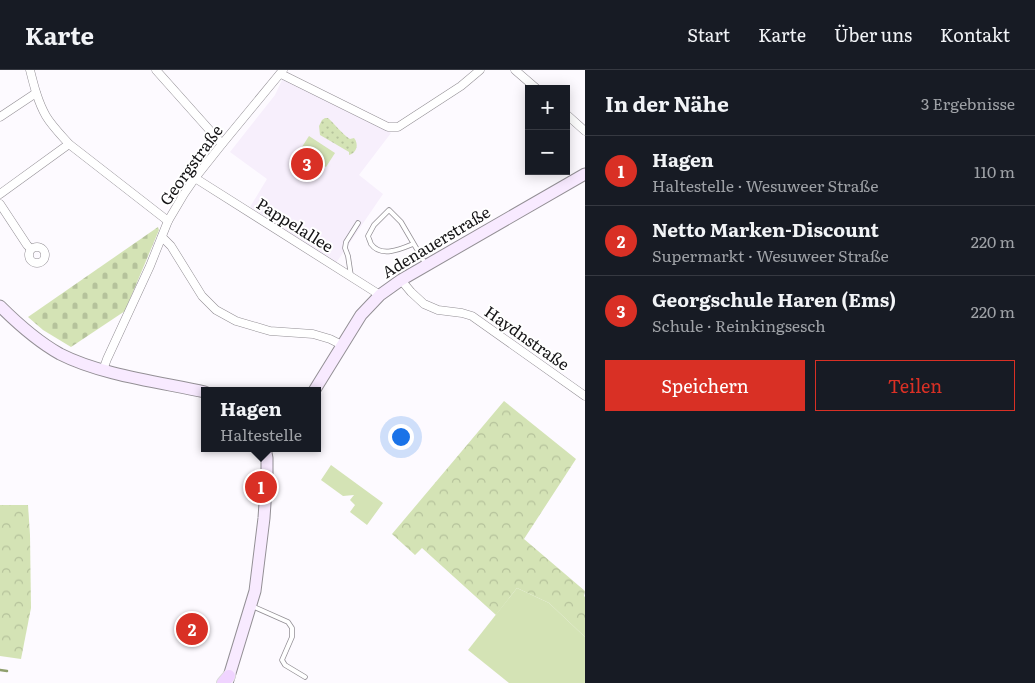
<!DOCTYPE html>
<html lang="de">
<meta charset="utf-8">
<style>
:root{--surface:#171b24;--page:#20242c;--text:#f1f3f6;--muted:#9ea1a6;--line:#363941;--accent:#d93025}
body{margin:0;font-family:Literata,serif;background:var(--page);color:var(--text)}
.controls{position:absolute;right:15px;top:15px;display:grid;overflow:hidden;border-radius:0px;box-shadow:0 2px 12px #0003}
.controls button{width:45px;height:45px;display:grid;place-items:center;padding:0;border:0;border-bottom:1px solid var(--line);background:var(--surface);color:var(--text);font:25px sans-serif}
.you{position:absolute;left:400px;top:366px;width:18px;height:18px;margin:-12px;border:4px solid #fff;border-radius:50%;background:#1a73e8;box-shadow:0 0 0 8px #1a73e833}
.badge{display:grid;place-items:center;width:32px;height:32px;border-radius:50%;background:var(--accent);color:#fff;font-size:16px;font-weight:700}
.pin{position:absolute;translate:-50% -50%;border:2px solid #fff;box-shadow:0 1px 5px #0006}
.popup{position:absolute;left:201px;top:317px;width:120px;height:65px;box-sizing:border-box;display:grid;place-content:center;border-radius:0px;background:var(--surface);filter:drop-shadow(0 1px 4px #0005);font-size:16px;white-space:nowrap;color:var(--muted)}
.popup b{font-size:19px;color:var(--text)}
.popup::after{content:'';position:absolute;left:50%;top:100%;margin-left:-10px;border:10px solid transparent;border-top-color:var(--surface)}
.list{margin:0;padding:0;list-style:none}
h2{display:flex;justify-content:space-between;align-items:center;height:65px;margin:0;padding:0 20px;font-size:21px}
h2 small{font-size:16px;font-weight:400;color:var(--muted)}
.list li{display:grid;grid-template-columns:32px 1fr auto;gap:15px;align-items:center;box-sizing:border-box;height:70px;padding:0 20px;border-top:1px solid var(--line)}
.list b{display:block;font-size:19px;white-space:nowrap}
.list p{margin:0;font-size:16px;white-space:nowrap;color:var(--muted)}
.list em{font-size:16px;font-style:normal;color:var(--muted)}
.actions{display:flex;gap:10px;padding:15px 20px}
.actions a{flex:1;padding:11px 0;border:1px solid var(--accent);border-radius:0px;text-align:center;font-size:18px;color:var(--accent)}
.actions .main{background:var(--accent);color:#fff}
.map{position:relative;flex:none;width:585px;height:613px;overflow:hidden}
header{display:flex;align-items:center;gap:30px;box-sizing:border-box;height:70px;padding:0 25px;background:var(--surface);border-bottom:1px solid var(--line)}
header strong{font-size:24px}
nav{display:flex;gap:28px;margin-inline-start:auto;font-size:18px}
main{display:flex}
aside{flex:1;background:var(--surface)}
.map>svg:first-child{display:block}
.built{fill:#f7effc}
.grass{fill:#d4e3b5}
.forest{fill:url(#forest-crowns)}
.cemetery{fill:url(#cemetery-stones)}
.park{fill:url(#park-dots)}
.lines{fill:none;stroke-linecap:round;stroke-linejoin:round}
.stream{stroke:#8f9f6d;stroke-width:2.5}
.lane-casing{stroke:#938f95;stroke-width:5.5}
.street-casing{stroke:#938f95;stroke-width:9}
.secondary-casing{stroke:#938f95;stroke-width:13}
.primary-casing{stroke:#dad9da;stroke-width:14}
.lane{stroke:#fff;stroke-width:4}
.street{stroke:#fff;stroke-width:8}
.secondary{stroke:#f8eaff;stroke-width:11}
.primary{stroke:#f0d4ff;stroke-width:12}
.labels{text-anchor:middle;stroke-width:4;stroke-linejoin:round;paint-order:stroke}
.street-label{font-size:16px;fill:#151416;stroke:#fff}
</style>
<header>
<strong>Karte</strong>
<nav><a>Start</a><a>Karte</a><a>Über uns</a><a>Kontakt</a></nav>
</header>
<main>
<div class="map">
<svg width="585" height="613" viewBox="0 0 585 613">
<defs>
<pattern id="forest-crowns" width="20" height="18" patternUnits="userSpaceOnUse" patternTransform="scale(1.25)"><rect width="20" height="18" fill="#d4e3b5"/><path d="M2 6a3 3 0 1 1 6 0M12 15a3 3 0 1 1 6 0" fill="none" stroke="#b5c29b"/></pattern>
<pattern id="cemetery-stones" width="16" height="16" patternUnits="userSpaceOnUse" patternTransform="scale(1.25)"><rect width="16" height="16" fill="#d4e3b5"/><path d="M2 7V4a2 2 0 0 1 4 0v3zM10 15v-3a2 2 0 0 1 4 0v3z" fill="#b5c29b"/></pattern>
<pattern id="park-dots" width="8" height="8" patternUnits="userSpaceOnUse" patternTransform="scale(1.25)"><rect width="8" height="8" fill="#d4e3b5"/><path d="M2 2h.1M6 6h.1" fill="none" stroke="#b5c29b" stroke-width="1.8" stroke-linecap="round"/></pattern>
</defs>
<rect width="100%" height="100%" fill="#fdfaff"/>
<path class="built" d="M288,8L391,63L359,105L383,124L336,193L250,137L267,109L230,82L275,25L282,10Z"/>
<g class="grass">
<path d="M309,66L335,83L326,97L300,80Z"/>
<path d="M331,395L383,433L367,455L350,442L355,435L350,430L354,425L343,426L321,410Z"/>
<path d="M517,518L549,533L585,567V613H509L468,580Z"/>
</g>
<g class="forest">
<path d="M504,331L576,389L524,469L585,521L584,526L585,527V567L549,533L517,518L496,545L422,478L415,485L392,464Z"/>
<path d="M0,435H28L30,465L31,538L21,589L0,586Z"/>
</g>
<path class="cemetery" d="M158,157L159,160L125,241L71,277L43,260L28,247Z"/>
<path class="park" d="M325,48H328C336,55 341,63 350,69L354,68C359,74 357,83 349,85V82L320,65L319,56L322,50Z"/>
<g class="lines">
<path class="stream" d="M0,600L7,601"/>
<defs>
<g id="lane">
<path d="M413,174C401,179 381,188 371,174C370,171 369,169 368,166L374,155L389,140L401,152L425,193"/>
<path d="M351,206L348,186L345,178L346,172L358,153"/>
<path d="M252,536L288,552L292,558V567L282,590L285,595L305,607"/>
</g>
<g id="street">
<path d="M30,0C34,16 38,32 46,46C52,56 61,65 69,74L168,151"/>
<path d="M156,0L222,74"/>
<path d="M515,0L537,19"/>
<path d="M281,4L388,57H398L461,16L480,0"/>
<path d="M566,44L585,61"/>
<path d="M0,47L36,23"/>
<path d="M195,108L380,225"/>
<path d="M0,124L69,74"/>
<path d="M0,134L27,175L31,179"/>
<path d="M162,167L171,176L202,226L216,240L236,251L270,261L313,264L330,269L342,275"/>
<circle cx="37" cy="185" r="8"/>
<path d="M401,210L411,222L424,234L438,240L462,243L472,246L585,326"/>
<path d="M103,300L107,289L150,196L168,151L184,124L195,108L222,74L283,0"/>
</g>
<g id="secondary">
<path d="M0,236C18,254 37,271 60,284C101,305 159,312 205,322"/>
<path d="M314,321L361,245L380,225L401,210L585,104"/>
<path d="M227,613L255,521L264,448L267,403V388L265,378"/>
</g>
<path id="primary" d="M223,613L229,606"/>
</defs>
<use href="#lane" class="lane-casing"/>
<use href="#street" class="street-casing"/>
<use href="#secondary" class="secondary-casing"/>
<use href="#primary" class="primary-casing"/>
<use href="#lane" class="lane"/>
<use href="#street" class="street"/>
<use href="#secondary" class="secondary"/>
<use href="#primary" class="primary"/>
</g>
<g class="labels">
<g class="street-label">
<text transform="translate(191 95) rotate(-54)" y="6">Georgstraße</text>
<text transform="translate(295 155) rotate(32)" y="6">Pappelallee</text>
<text transform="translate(436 172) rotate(-31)" y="6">Adenauerstraße</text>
<text transform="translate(527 268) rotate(35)" y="6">Haydnstraße</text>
</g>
</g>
</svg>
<div class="controls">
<button>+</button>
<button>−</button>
</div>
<div class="you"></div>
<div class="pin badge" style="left:261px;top:417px">1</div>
<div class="popup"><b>Hagen</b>Haltestelle</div>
<div class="pin badge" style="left:192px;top:559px">2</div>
<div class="pin badge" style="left:307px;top:94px">3</div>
</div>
<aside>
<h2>In der Nähe<small>3 Ergebnisse</small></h2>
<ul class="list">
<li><span class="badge">1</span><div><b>Hagen</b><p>Haltestelle · Wesuweer Straße</p></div><em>110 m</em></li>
<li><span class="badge">2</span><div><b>Netto Marken-Discount</b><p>Supermarkt · Wesuweer Straße</p></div><em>220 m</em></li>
<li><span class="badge">3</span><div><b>Georgschule Haren (Ems)</b><p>Schule · Reinkingsesch</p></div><em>220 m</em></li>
</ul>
<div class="actions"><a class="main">Speichern</a><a>Teilen</a></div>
</aside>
</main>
